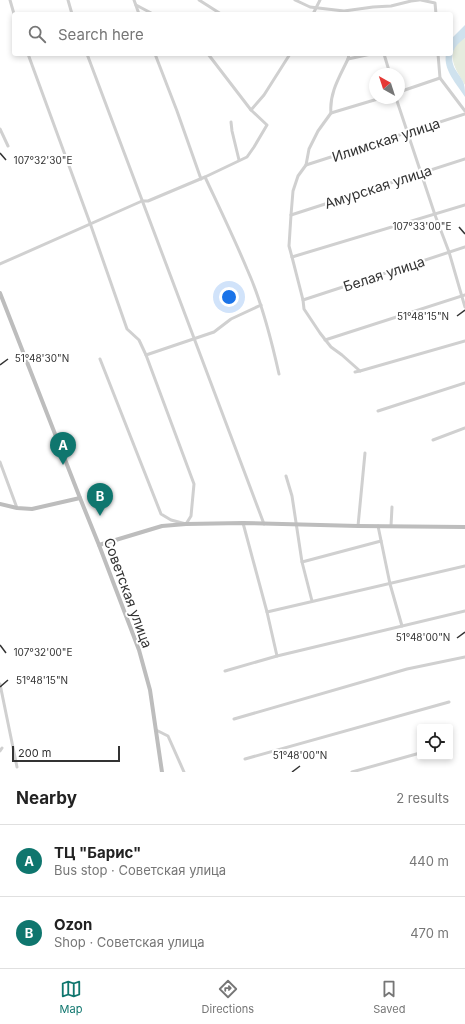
<!DOCTYPE html>
<meta charset="utf-8">
<style>
:root{--surface:#fff;--page:#f2f2f2;--text:#222;--muted:#767676;--line:#e0e0e0;--accent:#0f766e}
body{margin:0;font-family:Inter,sans-serif;background:var(--page);color:var(--text)}
.controls{position:absolute;right:12px;bottom:12px;display:grid;overflow:hidden;border-radius:4px;box-shadow:0 2px 6px #0003}
.controls button{width:36px;height:36px;display:grid;place-items:center;padding:0;border:0;border-bottom:1px solid var(--line);background:var(--surface);color:var(--text);font:20px sans-serif}
.compass{position:absolute;left:369px;top:68px;width:36px;height:36px;border-radius:50%;background:var(--surface);box-shadow:0 2px 6px #0003;rotate:321deg}
.scale{position:absolute;left:12px;bottom:10px;width:108px;box-sizing:border-box;padding-left:4px;border:2px solid #333;border-top:0;font-size:11px;line-height:14px;white-space:nowrap;color:#333;-webkit-text-stroke:3px #fff;paint-order:stroke}
.you{position:absolute;left:229px;top:297px;width:14px;height:14px;margin:-10px;border:3px solid #fff;border-radius:50%;background:#1a73e8;box-shadow:0 0 0 6px #1a73e833}
.badge{display:grid;place-items:center;width:26px;height:26px;border-radius:50%;background:var(--accent);color:#fff;font-size:13px;font-weight:700}
.pin{position:absolute;translate:-50% -33px;filter:drop-shadow(0 1px 2px #0008)}
.pin::after{content:'';position:absolute;top:21px;width:14px;height:12px;background:inherit;clip-path:polygon(0 0,100% 0,50% 100%)}
.list{margin:0;padding:0;list-style:none}
h2{display:flex;justify-content:space-between;align-items:center;height:52px;margin:0;padding:0 16px;font-size:17px}
h2 small{font-size:13px;font-weight:400;color:var(--muted)}
.list li{display:grid;grid-template-columns:26px 1fr auto;gap:12px;align-items:center;box-sizing:border-box;height:72px;padding:0 16px;border-top:1px solid var(--line)}
.list b{display:block;font-size:15px;white-space:nowrap}
.list p{margin:0;font-size:13px;white-space:nowrap;color:var(--muted)}
.list em{font-size:13px;font-style:normal;color:var(--muted)}
.icon{flex:none;width:22px;height:22px;fill:none;stroke:currentColor;stroke-width:2;stroke-linecap:round;stroke-linejoin:round}
.map{position:relative;flex:none;width:465px;height:772px;overflow:hidden}
.search{position:absolute;background:var(--surface);box-shadow:0 2px 6px #0003;left:12px;right:12px;top:12px;height:44px;display:flex;align-items:center;gap:10px;box-sizing:border-box;padding:0 14px;border-radius:4px;color:var(--muted);font-size:15px}
.sheet{height:196px;background:var(--surface)}
nav{display:flex;justify-content:space-around;align-items:center;box-sizing:border-box;height:56px;border-top:1px solid var(--line);background:var(--surface);font-size:11px;color:var(--muted)}
nav a{display:grid;justify-items:center;gap:2px}
nav .on{color:var(--accent)}
.map>svg:first-child{display:block}
.green{fill:#e6ecdf}
.water{fill:#cfe2ee}
.lines{fill:none;stroke-linecap:round;stroke-linejoin:round}
.street{stroke:#d0d0d0;stroke-width:3}
.secondary{stroke:#bdbdbd;stroke-width:4}
.ticks{fill:none;stroke:#333;stroke-width:1.5}
.labels{text-anchor:middle;stroke-width:4;stroke-linejoin:round;paint-order:stroke}
.street-label{font-size:14px;fill:#333;stroke:#fff}
.ticks-label{font-size:10px;text-anchor:middle;fill:#333;stroke:#fff;stroke-width:4;stroke-linejoin:round;paint-order:stroke}
</style>
<div class="map">
<svg width="465" height="772" viewBox="0 0 465 772">
<rect width="100%" height="100%" fill="#fff"/>
<path class="green" d="M465,38V85C458,73 446,57 457,44C459,41 463,39 465,38Z"/>
<path class="water" d="M465,25V38C454,46 449,54 454,67C457,73 462,78 464,84C465,88 465,93 465,97C457,84 443,70 446,54H451V41L453,37Z"/>
<g class="lines">
<g class="street">
<path d="M10,0L14,14"/>
<path d="M68,0L72,14"/>
<path d="M134,0L139,14"/>
<path d="M199,0L221,14"/>
<path d="M295,0L310,7L344,11L373,7L391,6L411,1L419,0"/>
<path d="M421,0L435,3L436,14"/>
<path d="M136,5L153,14"/>
<path d="M313,14L320,0"/>
<path d="M28,54L90,223L127,329L139,340L146,355L194,484L191,516L186,524L171,520L161,514L100,359"/>
<path d="M87,54L264,524"/>
<path d="M155,54L177,111L201,179"/>
<path d="M349,54L348,59L371,54"/>
<path d="M384,54L390,74"/>
<path d="M438,54L440,78L465,111"/>
<path d="M348,59C340,76 329,93 331,113L318,131L309,149L306,165L298,176L293,191L291,215L289,246L292,257L303,300L304,309L320,333L331,347L342,355L360,371"/>
<path d="M399,92L440,78"/>
<path d="M396,98L435,215L449,252L465,307"/>
<path d="M251,110L264,95L290,54"/>
<path d="M331,113L381,98"/>
<path d="M231,122L232,131L239,160"/>
<path d="M0,129L8,146"/>
<path d="M306,165L465,114"/>
<path d="M205,177C219,207 234,238 247,269C262,302 271,338 279,374"/>
<path d="M291,215L465,159"/>
<path d="M292,257L465,205"/>
<path d="M0,264L142,201H148L205,177L247,157L254,147L267,125L251,110L208,54"/>
<path d="M303,300L465,247"/>
<path d="M325,340L465,295"/>
<path d="M146,355L214,332L231,319L261,305"/>
<path d="M355,372L360,371L465,341"/>
<path d="M378,411L465,383"/>
<path d="M433,440L465,428"/>
<path d="M0,462L17,508"/>
<path d="M286,476L292,496L302,562L312,601"/>
<path d="M243,523L267,612L277,656"/>
<path d="M358,526L365,453"/>
<path d="M378,526L390,584L402,626"/>
<path d="M391,526L392,507"/>
<path d="M302,562L381,541"/>
<path d="M267,612L465,566"/>
<path d="M225,671L277,656L465,611"/>
<path d="M0,684L17,767"/>
<path d="M234,719L407,669L465,657"/>
<path d="M156,730L168,736L184,772"/>
<path d="M0,751L2,748"/>
<path d="M245,759L449,702"/>
<path d="M352,772L420,753"/>
</g>
<g class="secondary">
<path d="M0,293L80,498L99,545L139,650L150,690L162,772"/>
<path d="M0,504L17,508L32,509L80,498"/>
<path d="M99,545L162,526L186,524L243,523L358,526L465,527"/>
</g>
</g>
<path class="ticks" d="M0,153L6,160M459,227L465,234M457,316L465,310M0,365L8,359M457,638L465,632M0,645L6,653M0,687L8,680M292,772L300,766"/>
<g class="labels">
<g class="street-label">
<text transform="translate(386 140) rotate(-18)" y="5">Илимская улица</text>
<text transform="translate(378 187) rotate(-18)" y="5">Амурская улица</text>
<text transform="translate(384 274) rotate(-18)" y="5">Белая улица</text>
<text transform="translate(128 593) rotate(70)" y="5">Советская улица</text>
</g>
</g>
<g class="ticks-label">
<text x="43" y="164">107°32'30"E</text>
<text x="422" y="230">107°33'00"E</text>
<text x="423" y="320">51°48'15"N</text>
<text x="42" y="362">51°48'30"N</text>
<text x="423" y="641">51°48'00"N</text>
<text x="43" y="656">107°32'00"E</text>
<text x="42" y="684">51°48'15"N</text>
<text x="300" y="759">51°48'00"N</text>
</g>
</svg>
<div class="controls">
<button><svg class="icon" aria-label="locate" viewBox="0 0 24 24"><circle cx="12" cy="12" r="6"/><path d="M12 2v4M12 18v4M2 12h4M18 12h4"/></svg></button>
</div>
<svg class="compass" viewBox="-18 -18 36 36"><path d="M0-13l5 13h-10z" fill="#e53935"/><path d="M0 13l5-13h-10z" fill="#767676"/></svg>
<div class="scale">200 m</div>
<div class="you"></div>
<div class="pin badge" style="left:63px;top:465px">A</div>
<div class="pin badge" style="left:100px;top:516px">B</div>
<div class="search"><svg class="icon" aria-label="search" viewBox="0 0 24 24"><circle cx="10" cy="10" r="6"/><path d="M15 15l6 6"/></svg>Search here</div>
</div>
<section class="sheet">
<h2>Nearby<small>2 results</small></h2>
<ul class="list">
<li><span class="badge">A</span><div><b>ТЦ &quot;Барис&quot;</b><p>Bus stop · Советская улица</p></div><em>440 m</em></li>
<li><span class="badge">B</span><div><b>Ozon</b><p>Shop · Советская улица</p></div><em>470 m</em></li>
</ul>
</section>
<nav>
<a class="on"><svg class="icon" aria-label="map" viewBox="0 0 24 24"><path d="M3 6l6-2 6 2 6-2v14l-6 2-6-2-6 2zM9 4v14M15 6v14"/></svg>Map</a>
<a><svg class="icon" aria-label="directions" viewBox="0 0 24 24"><path d="M12 3l9 9-9 9-9-9zM9 14v-3h6M13 9l2 2-2 2"/></svg>Directions</a>
<a><svg class="icon" aria-label="saved" viewBox="0 0 24 24"><path d="M7 4h10v16l-5-4-5 4z"/></svg>Saved</a>
</nav>
